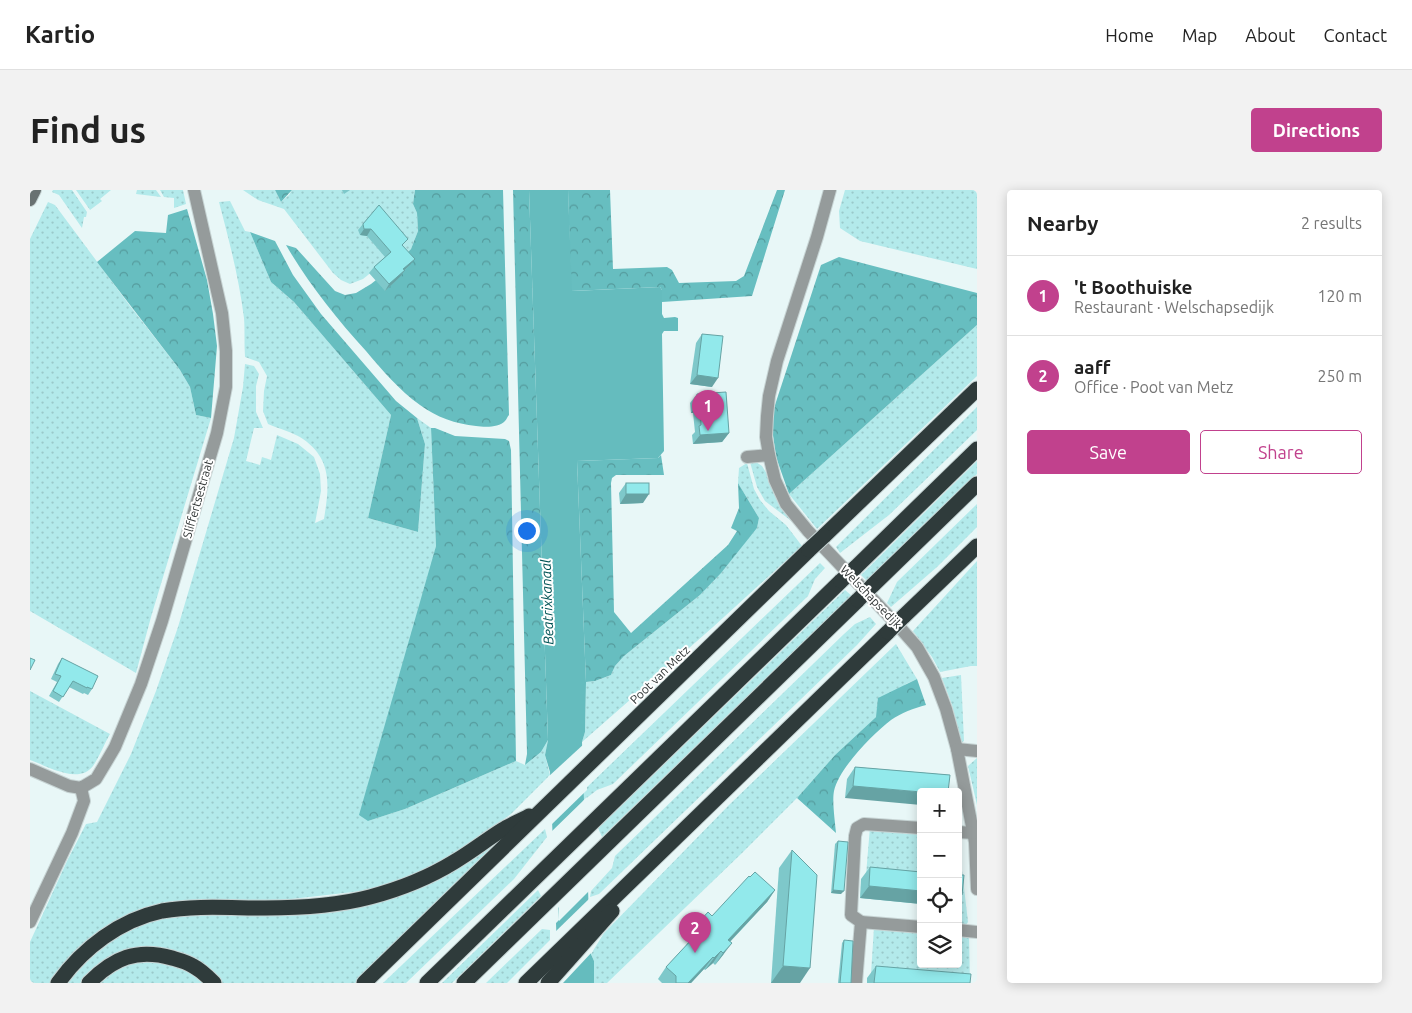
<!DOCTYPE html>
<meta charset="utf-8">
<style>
:root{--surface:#fff;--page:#f2f2f2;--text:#222;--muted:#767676;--line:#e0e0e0;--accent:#c1418d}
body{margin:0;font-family:Ubuntu,sans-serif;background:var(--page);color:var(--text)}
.controls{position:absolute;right:15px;bottom:15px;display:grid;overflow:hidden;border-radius:5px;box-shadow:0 2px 12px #0003}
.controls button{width:45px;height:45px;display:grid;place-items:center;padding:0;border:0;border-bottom:1px solid var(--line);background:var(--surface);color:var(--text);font:25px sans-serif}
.you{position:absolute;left:496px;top:340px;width:18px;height:18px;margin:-12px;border:4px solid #fff;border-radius:50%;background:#1a73e8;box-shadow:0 0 0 8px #1a73e833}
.badge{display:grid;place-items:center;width:32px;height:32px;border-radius:50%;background:var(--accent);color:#fff;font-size:16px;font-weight:700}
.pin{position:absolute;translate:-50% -41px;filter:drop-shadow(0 1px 2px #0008)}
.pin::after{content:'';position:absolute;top:26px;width:18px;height:15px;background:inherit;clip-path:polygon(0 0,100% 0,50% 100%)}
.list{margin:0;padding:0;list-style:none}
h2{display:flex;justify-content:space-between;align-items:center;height:65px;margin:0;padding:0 20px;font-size:21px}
h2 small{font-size:16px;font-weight:400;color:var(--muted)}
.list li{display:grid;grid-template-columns:32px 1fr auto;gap:15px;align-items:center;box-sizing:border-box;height:80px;padding:0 20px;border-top:1px solid var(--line)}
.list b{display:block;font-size:19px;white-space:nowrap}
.list p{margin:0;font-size:16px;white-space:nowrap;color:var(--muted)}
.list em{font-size:16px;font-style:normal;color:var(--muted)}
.actions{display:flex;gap:10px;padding:15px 20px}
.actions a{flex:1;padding:11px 0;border:1px solid var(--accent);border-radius:5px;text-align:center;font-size:18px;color:var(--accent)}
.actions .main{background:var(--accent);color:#fff}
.icon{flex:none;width:28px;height:28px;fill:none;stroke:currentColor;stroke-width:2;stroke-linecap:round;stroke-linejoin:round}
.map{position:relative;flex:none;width:947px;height:793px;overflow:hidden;border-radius:5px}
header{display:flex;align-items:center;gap:30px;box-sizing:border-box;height:70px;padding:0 25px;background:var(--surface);border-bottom:1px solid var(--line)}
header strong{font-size:24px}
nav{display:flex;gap:28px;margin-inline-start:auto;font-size:18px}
.intro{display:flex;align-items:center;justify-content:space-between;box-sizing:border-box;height:120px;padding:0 30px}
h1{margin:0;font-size:35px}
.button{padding:12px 22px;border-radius:5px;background:var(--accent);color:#fff;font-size:18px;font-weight:700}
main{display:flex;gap:30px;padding:0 30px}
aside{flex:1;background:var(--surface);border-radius:5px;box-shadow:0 2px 12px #0003}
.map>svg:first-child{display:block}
.grass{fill:url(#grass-dots)}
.forest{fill:url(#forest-crowns)}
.water{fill:#65bcbe}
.pier{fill:#e8f7f7}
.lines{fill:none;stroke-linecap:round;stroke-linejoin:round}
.street-casing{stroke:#c7d4d4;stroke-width:14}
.secondary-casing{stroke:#c7d4d4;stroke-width:14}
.highway-casing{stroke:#c7d4d4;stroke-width:17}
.street{stroke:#959b9b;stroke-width:12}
.secondary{stroke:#687171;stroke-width:12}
.highway{stroke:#2f3b3b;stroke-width:15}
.highway-bridge-casing{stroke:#c7d4d4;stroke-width:17;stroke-linecap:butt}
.highway-bridge{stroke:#2f3b3b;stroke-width:15}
.wall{fill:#7ec8ca}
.shaded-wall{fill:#66a3a4}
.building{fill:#92e9eb;stroke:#66a3a4}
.labels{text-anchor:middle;stroke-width:4;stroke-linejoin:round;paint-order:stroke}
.street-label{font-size:12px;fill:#2f3434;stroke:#fff}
.water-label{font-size:14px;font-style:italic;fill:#005355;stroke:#fff}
</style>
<header>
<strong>Kartio</strong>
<nav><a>Home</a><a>Map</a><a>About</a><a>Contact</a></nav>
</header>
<div class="intro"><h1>Find us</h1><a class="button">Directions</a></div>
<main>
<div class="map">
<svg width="947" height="793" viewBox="0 0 947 793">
<defs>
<pattern id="grass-dots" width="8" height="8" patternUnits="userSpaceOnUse" patternTransform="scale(1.25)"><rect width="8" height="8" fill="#b3eaeb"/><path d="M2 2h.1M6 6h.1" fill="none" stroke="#9ac9ca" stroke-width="1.8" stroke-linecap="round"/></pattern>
<pattern id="forest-crowns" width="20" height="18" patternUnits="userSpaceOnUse" patternTransform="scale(1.25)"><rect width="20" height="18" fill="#67bec0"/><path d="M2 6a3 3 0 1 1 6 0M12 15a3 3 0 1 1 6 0" fill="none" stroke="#559b9d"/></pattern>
</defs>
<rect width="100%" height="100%" fill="#e8f7f7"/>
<g class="grass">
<path d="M23,0H42L57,22L56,27H54L52,38L29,5L22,2Z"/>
<path d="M46,0H81L70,9L72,11L60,20Z"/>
<path d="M107,0H126L131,7L106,4Z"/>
<path d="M130,0H153L156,14L144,18V8L134,7Z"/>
<path d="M213,0H245L251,12L259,5L262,0H385L383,14L387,23L388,41L381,59L365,75L358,69L333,89L320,94L311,90L303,83L254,19L228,10Z"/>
<path d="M815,0H947V79L830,51L810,38L809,21Z"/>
<path d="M200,11L215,41L220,42L241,92L264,112L361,225L338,328L388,342L395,254L387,228L401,238L406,356L338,631L375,619L486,571L495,575L511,562L518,550L515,565L520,585L481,624L435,657L389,684L341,700L235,712L131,717L27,784L20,793H0V752L37,671L56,634L67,632L101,564L126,501L148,437L204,248L213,197L215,174L224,176L229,184L226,196V222L233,238H224L216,271L230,275L232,267L241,270L247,245L268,254L284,267L290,284L291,301L285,333L294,329C299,297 303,270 273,249C263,242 249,239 238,234L233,221L234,201L237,186L229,172L215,167C214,154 215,140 214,128C209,88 199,50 189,12Z"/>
<path d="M18,12L25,15L100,116L150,180L160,197L166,225L181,228L121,427L106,483L0,421V49Z"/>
<path d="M947,135V186L787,339L759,304Z"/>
<path d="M947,217V240L859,325L810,363L806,357Z"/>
<path d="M947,271V284L837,391L831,385Z"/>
<path d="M720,272H726L732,276L737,284L768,336L735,311L727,297Z"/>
<path d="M717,273L724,299L730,310L739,321L756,335L772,356L683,437L552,552L555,542L556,492L565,491L581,485L585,476L594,466L670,405L727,338L729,328L708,293L709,278Z"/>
<path d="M947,314V337L907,377L861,417L857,413L867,392Z"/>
<path d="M947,371V476H941L910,482L902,467L883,441Z"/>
<path d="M790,373L795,378L785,389L778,406L583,594L567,600L554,610V600Z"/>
<path d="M815,400L822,406L572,647L568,638L578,628Z"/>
<path d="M840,427L846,434L827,455L569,704L560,707L561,701L582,678L585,666L814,444L825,434Z"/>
<path d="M866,454L887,489L876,494L846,527L805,565L767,608L711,664L577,793H564V771L561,764L574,743L699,615Z"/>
<path d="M931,485L934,551L931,553L922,515L912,488Z"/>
<path d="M0,501L80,544C74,554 70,566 63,576C49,595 17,576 0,570Z"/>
<path d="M947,568V615L938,576Z"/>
<path d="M840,637L891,642V692L836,685Z"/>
<path d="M515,639L517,647L484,689L376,793H353Z"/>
<path d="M477,644L325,793H189L147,765L67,777L50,793H37L59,766L90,742L133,725L343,712Z"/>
<path d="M928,646L938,732L936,735H928Z"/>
<path d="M508,700L511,706L422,793H412Z"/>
<path d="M844,737L891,740V774H928V743L939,745L940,793H928L841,784Z"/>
<path d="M512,739L520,740V750L477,793H456Z"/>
<path d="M98,770L146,773L177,793H62Z"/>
</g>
<g class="forest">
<path d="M245,0H262L251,12Z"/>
<path d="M385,0H473L479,225C477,227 477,229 475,231C469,238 454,237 446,236C426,234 406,227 390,215C369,200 352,180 336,161C306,128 278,93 256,55L266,58L305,101L315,105L326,103L341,94L365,75L381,59L388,41L387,23L383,14Z"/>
<path d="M483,0H499L518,550L511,562L495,575L497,564Z"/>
<path d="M538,0H580L583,79L637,77L642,80L649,93L706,91L714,86L747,0H755L722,106L632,112V100L630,97L541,101Z"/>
<path d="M157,19L177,90L183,124L187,156L181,228L166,225L160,197L150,180L67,72L105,41L136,43L138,25Z"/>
<path d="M220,42L245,51L263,85L291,124L366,211L387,228L395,254L388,342L338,328L361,225L264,112L241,92Z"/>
<path d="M809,67L947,103V135L759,304L746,267L743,245V221L791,75Z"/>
<path d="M401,238H405L425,246L475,249L479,251L481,260L486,571L375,619L338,631L329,625L406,356Z"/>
<path d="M631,265L634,285H586L582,288L581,293L584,422L601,443L698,355L707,341L701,338L709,318L708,293L729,328L727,338L691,383L670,405L594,466L585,476L581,485L565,491L556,492L547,271L628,268Z"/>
<path d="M887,489L896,515C884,518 871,523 861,530C843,544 809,578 804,601C802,611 805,632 806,643L767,608L805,565L846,527L848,508Z"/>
</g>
<path class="water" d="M499,0H538L542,101L630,97L632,100V124L634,128L645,127L648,128V141H634L632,144L634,261L628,268L547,271L556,492L555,542L552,552L554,610L552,613L551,660L557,666L560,762L564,771V793H528L526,733L529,730L527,682L524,679L520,582L515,565L518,550Z"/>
<g class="pier">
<path d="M555,553L557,600L520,636L518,587Z"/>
<path d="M557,607V612L552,616V625L558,631L557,656L555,660L560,666V700L529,731V718L523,712L522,689L524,687L522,686L526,682L521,677L520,643Z"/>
<path d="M561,707L563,761L533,793H526L524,743Z"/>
</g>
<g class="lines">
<defs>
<g id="street">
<path d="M800,0L787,47L747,171L739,206L737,226L736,247L739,265L745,290L756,314L778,341L801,365L872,440L887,457L904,487L916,519L927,559L945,652L947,699"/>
<path d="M717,267L739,265"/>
<path d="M927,559L947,561"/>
<path d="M0,579L39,596L51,598L66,589L78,569L85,557L111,494L132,431L187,243L196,197V161L192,123L164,0"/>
<path d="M928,642L943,643"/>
<path d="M0,732L42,643L54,611L51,598"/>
<path d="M831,732L891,737"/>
<path d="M928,740L947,742"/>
<path d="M826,793L831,732L821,725L825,646L827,638L834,634L891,638"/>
</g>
<path id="secondary" d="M0,10L5,0"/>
<g id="highway">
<path d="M794,346L947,199"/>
<path d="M825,378L947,259"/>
<path d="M842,396L947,294"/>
<path d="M873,427L947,356"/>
<path d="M28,793C53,758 90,730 132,721C166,715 201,718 235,718C270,718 306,716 340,707C370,699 398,688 424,672C441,662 456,650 472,640C480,635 490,631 499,626"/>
<path d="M59,793C83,768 107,758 142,768C149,770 157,772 163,776C171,780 178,787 184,793"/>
<path d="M334,793L779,360"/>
<path d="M397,793L811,391"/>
<path d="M434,793L828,410"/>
<path d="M496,793L858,442"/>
<path d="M518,793L582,721"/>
</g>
</defs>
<use href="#street" class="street-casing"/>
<use href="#secondary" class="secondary-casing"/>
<use href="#highway" class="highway-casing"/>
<use href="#street" class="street"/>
<use href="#secondary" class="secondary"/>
<use href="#highway" class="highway"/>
<defs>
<g id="highway-bridge">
<path d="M779,360L794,346"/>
<path d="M811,391L825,378"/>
<path d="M828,410L842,396"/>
<path d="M858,442L873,427"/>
</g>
</defs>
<use href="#highway-bridge" class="highway-bridge-casing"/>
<use href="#highway-bridge" class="highway-bridge"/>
</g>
<g class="wall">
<path d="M312,0H320L314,4Z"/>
<path d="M333,34L373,56L380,75L375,80L371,86L355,101L339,83L344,77L355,67L337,46L330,45L328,40Z"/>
<path d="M672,144L682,197L660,194L666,153Z"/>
<path d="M667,204L699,243L692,252L663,254L662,245L665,242L663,223H661L660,213Z"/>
<path d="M596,293L613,313L590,314L589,303Z"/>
<path d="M32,468L62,499L58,505L54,503L53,504L39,497L29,512L19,506L27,492L21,489L28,474Z"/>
<path d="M825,577L920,585L815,608L817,589Z"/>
<path d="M808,651L811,704L801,703L805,654Z"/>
<path d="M762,660L770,793H741L749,678Z"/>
<path d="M840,677L891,682V714L830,708L831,689Z"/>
<path d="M745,700L737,712L700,752L693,765L685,775L683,773L675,780L674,779L661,793H632L628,789L636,777L655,757L663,746L661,744L669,732L682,726Z"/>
<path d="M814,750L821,793H808L812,753Z"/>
<path d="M846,776L940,793H837V788Z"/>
</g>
<g class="shaded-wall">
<path d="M334,39H341L337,46L330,45Z"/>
<path d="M385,69L380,75L369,85L373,79Z"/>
<path d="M375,80L371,86L355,101L359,94Z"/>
<path d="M667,185L688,188L682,197L660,194Z"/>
<path d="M668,213H670L663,223H661Z"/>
<path d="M699,243L692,252L663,254L670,245Z"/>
<path d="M596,304H619L613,313L590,314Z"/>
<path d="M823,596L891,602V615L815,608Z"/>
<path d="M839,696L891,701V714L830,708Z"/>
<path d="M745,700L737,712L690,762L698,750Z"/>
<path d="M803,700L814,701L811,704L801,703Z"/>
<path d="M928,704L932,705L928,710Z"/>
<path d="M702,753L693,765L685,775L693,763Z"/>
<path d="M691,761L683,773L675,780L684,768Z"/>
<path d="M683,767L674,779L661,793H658Z"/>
<path d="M753,776L780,778L770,793H741Z"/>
</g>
<g class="building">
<path d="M349,15L378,49L372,55L385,69L373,79L375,80L359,94L344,77L361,62L341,39H334L333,34Z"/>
<path d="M672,144L693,146L688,188L667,185Z"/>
<path d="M696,202L699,243L670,245L669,236L671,235L670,213H668L667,204Z"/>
<rect x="596" y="293" width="23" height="11"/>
<path d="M0,468L5,470L0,480Z"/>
<path d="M32,468L68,486L62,499L57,497V498L43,491L33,507L23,501L31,486L25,484Z"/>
<path d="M825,577L920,585L918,602H891L823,596Z"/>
<path d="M808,651L818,652L814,701L803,700Z"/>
<path d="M762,660L787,685L780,778L753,776Z"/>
<path d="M840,677L891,682V701L839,696Z"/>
<path d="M725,682L745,700L698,750L702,753L693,763L691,761L684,768L683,767L658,793H646V786L636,777L663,748L662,746L673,735L669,732L678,722L682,726L719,686L720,687Z"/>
<path d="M928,685H934L932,705L928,704Z"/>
<path d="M814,750L823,751L821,793H810Z"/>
<path d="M846,776L941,784L940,793H844Z"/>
</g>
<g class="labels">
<g class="street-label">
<text transform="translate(168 309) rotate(-74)" y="4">Sliffertsestraat</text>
<text transform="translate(841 407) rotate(46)" y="4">Welschapsedijk</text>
<text transform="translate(630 485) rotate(-44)" y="4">Poot van Metz</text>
</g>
<g class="water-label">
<text transform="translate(517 412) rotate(-92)" y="5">Beatrixkanaal</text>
</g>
</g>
</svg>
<div class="controls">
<button>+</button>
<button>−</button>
<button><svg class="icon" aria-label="locate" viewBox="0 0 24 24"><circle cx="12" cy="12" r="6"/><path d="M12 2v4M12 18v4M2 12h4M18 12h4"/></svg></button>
<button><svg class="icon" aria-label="layers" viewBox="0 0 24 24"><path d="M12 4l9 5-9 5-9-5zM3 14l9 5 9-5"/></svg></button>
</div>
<div class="you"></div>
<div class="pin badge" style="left:678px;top:241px">1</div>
<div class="pin badge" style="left:665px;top:763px">2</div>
</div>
<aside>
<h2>Nearby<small>2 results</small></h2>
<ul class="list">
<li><span class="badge">1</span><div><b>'t Boothuiske</b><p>Restaurant · Welschapsedijk</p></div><em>120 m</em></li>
<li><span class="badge">2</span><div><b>aaff</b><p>Office · Poot van Metz</p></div><em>250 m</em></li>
</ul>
<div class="actions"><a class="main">Save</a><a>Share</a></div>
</aside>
</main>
